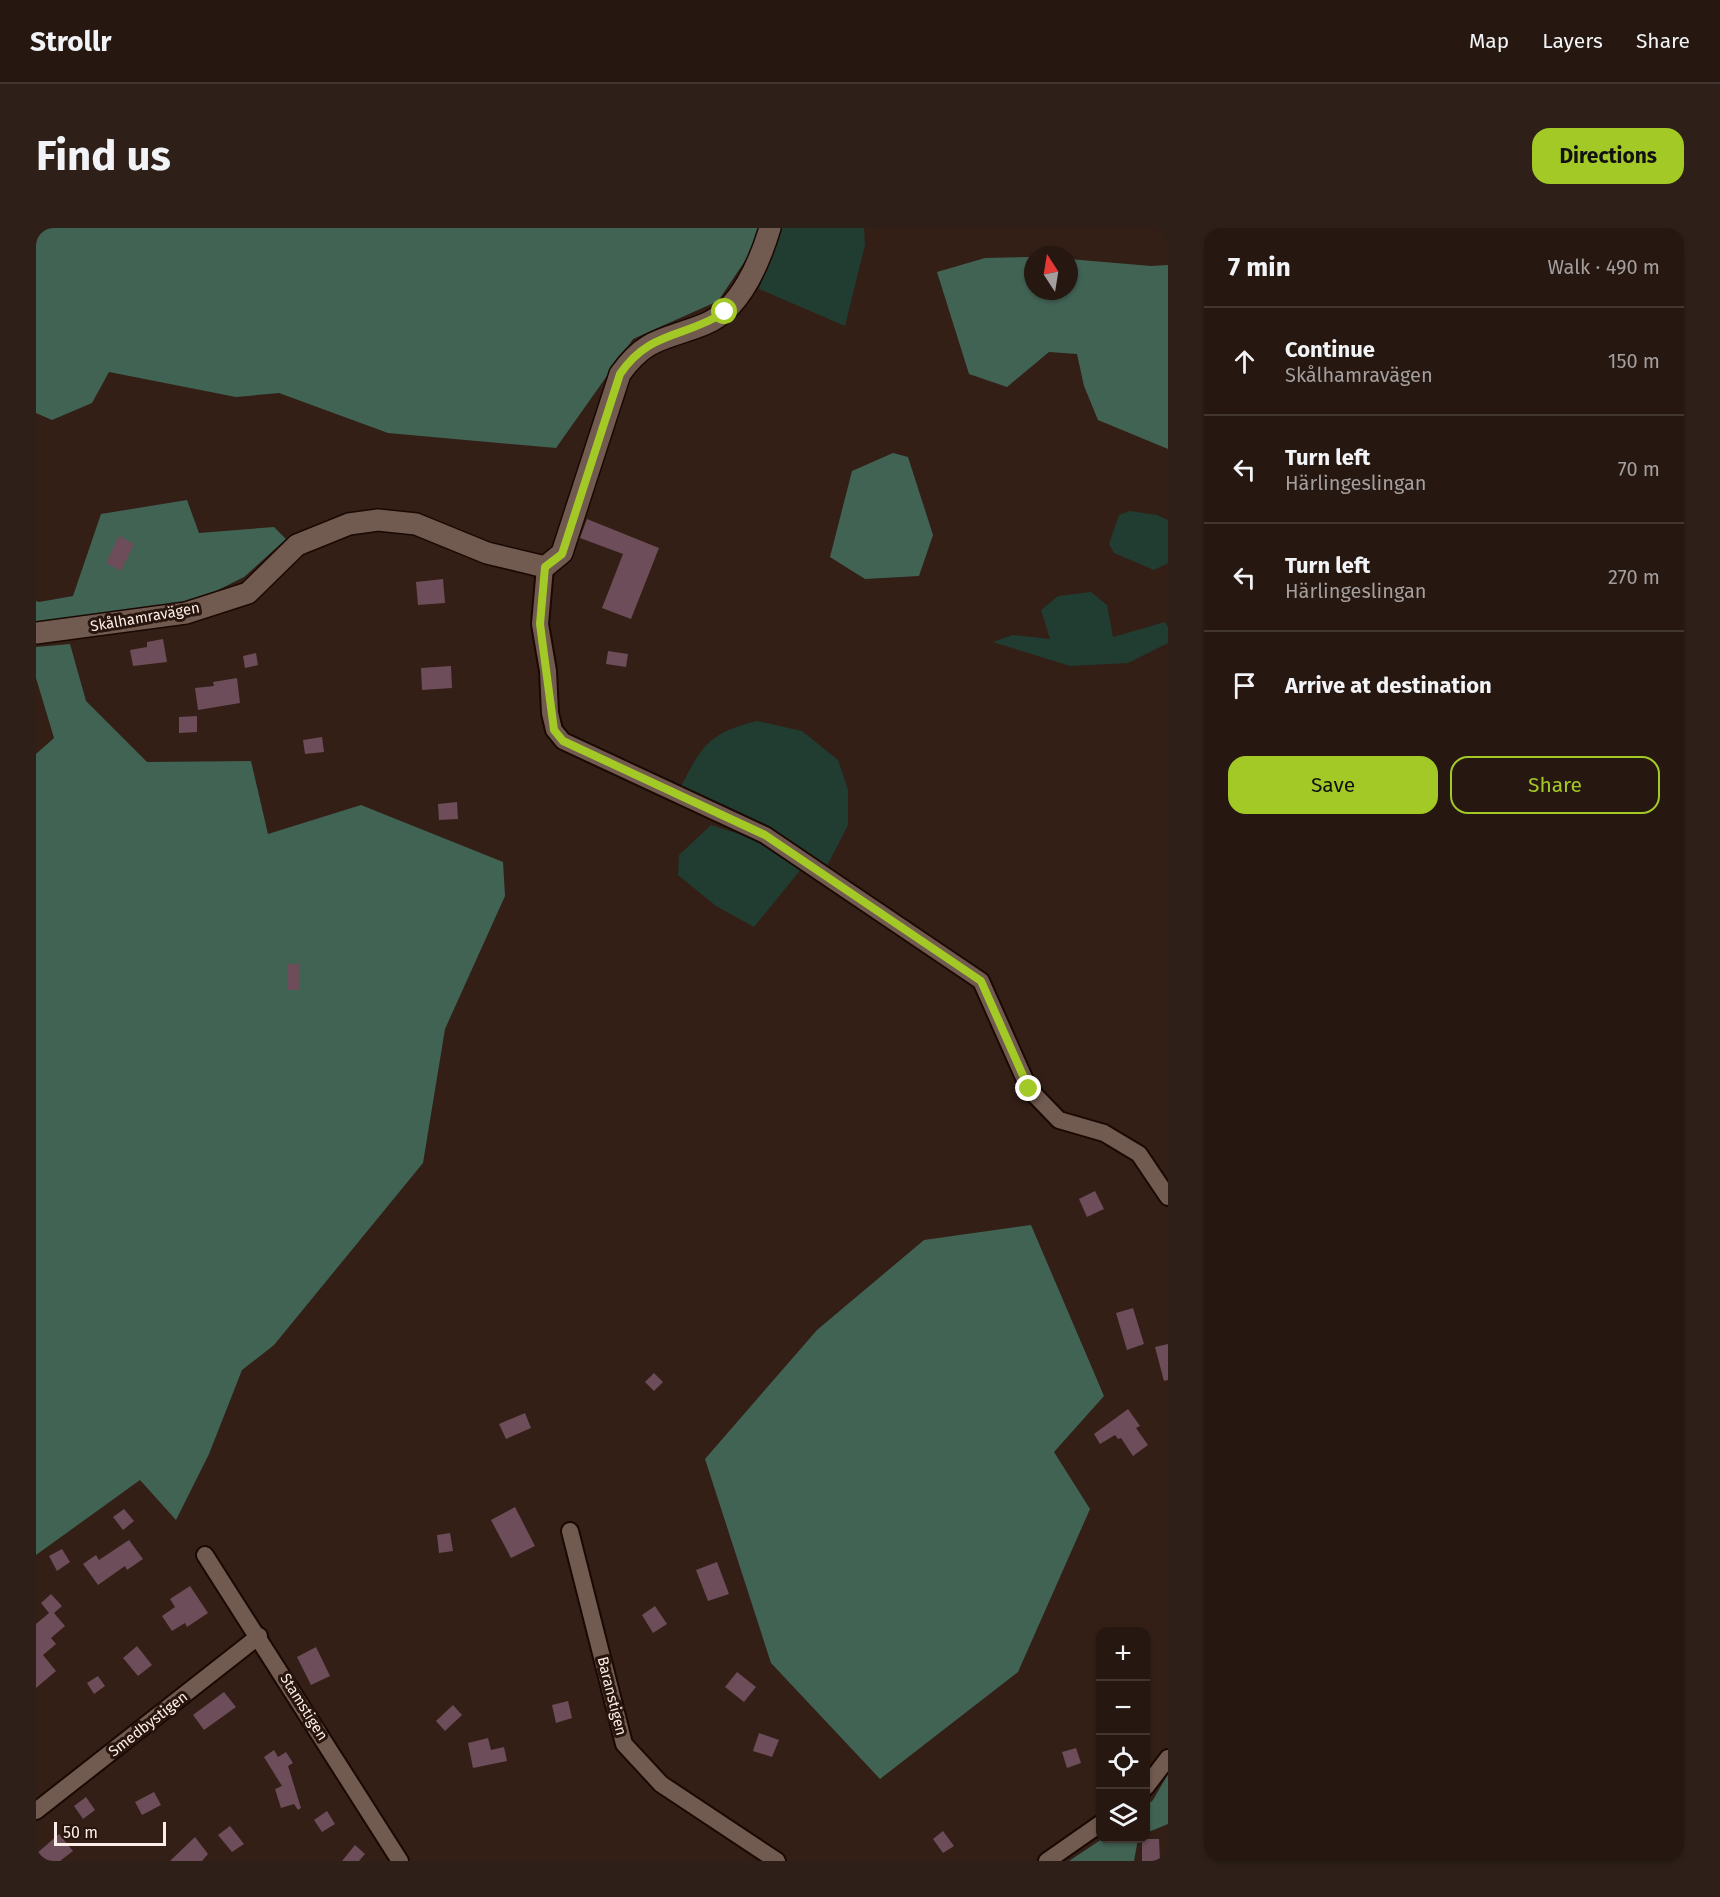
<!DOCTYPE html>
<meta charset="utf-8">
<style>
:root{--surface:#261710;--page:#2e2019;--text:#f1f3f6;--muted:#a49f9f;--line:#423630;--accent:#a3c926}
body{margin:0;font-family:"Fira Sans",sans-serif;background:var(--page);color:var(--text)}
.controls{position:absolute;right:18px;bottom:18px;display:grid;overflow:hidden;border-radius:12px;box-shadow:0 2px 4px #0004}
.controls button{width:54px;height:54px;display:grid;place-items:center;padding:0;border:0;border-bottom:2px solid var(--line);background:var(--surface);color:var(--text);font:30px sans-serif}
.compass{position:absolute;left:988px;top:18px;width:54px;height:54px;border-radius:50%;background:var(--surface);box-shadow:0 2px 4px #0004;rotate:348deg}
.scale{position:absolute;left:18px;bottom:15px;width:112px;box-sizing:border-box;padding-left:6px;border:3px solid #fbede7;border-top:0;font-size:16px;line-height:21px;white-space:nowrap;color:#fbede7;-webkit-text-stroke:4px #28150d;paint-order:stroke}
.stop{position:absolute;width:18px;height:18px;margin:-14px;border:4px solid #a3c926;border-radius:50%;background:#fff}
.stop.end{background:#a3c926;border-color:#fff;box-shadow:0 2px 6px #0008}
.list{margin:0;padding:0;list-style:none}
h2{display:flex;justify-content:space-between;align-items:center;height:78px;margin:0;padding:0 24px;font-size:26px}
h2 small{font-size:20px;font-weight:400;color:var(--muted)}
.list li{display:grid;grid-template-columns:39px 1fr auto;gap:18px;align-items:center;box-sizing:border-box;height:108px;padding:0 24px;border-top:2px solid var(--line)}
.list b{display:block;font-size:22px;white-space:nowrap}
.list p{margin:0;font-size:20px;white-space:nowrap;color:var(--muted)}
.list em{font-size:20px;font-style:normal;color:var(--muted)}
.actions{display:flex;gap:12px;padding:18px 24px}
.actions a{flex:1;padding:14px 0;border:2px solid var(--accent);border-radius:18px;text-align:center;font-size:21px;color:var(--accent)}
.actions .main{background:var(--accent);color:#111}
.icon{flex:none;width:33px;height:33px;fill:none;stroke:currentColor;stroke-width:2;stroke-linecap:round;stroke-linejoin:round}
.map{position:relative;flex:none;width:1132px;height:1633px;overflow:hidden;border-radius:18px}
header{display:flex;align-items:center;gap:36px;box-sizing:border-box;height:84px;padding:0 30px;background:var(--surface);border-bottom:2px solid var(--line)}
header strong{font-size:28px}
nav{display:flex;gap:33px;margin-inline-start:auto;font-size:21px}
.intro{display:flex;align-items:center;justify-content:space-between;box-sizing:border-box;height:144px;padding:0 36px}
h1{margin:0;font-size:42px}
.button{padding:15px 27px;border-radius:18px;background:var(--accent);color:#111;font-size:21px;font-weight:700}
main{display:flex;gap:36px;padding:0 36px}
aside{flex:1;background:var(--surface);border-radius:18px;box-shadow:0 2px 4px #0004}
.map>svg:first-child{display:block}
.green{fill:#213d31}
.forest{fill:#416354}
.building{fill:#6d4d59}
.lines{fill:none;stroke-linecap:round;stroke-linejoin:round}
.minor-casing{stroke:#1a0802;stroke-width:20}
.tertiary-casing{stroke:#1a0802;stroke-width:24}
.minor{stroke:#715a4f;stroke-width:16}
.tertiary{stroke:#715a4f;stroke-width:21}
.route{stroke:#a3c926;stroke-width:8}
.labels{text-anchor:middle;stroke-width:6;stroke-linejoin:round;paint-order:stroke}
.street-label{font-size:15px;fill:#fbede7;stroke:#28150d}
</style>
<header>
<strong>Strollr</strong>
<nav><a>Map</a><a>Layers</a><a>Share</a></nav>
</header>
<div class="intro"><h1>Find us</h1><a class="button">Directions</a></div>
<main>
<div class="map">
<svg width="1132" height="1633" viewBox="0 0 1132 1633">
<rect width="100%" height="100%" fill="#331f16"/>
<g class="green">
<path d="M743,0H828L829,17L809,98L723,61Z"/>
<path d="M1094,283L1121,287L1132,292V335L1118,342L1078,325L1073,316L1083,287Z"/>
<path d="M1055,364L1071,377L1077,409L1129,394L1132,399V415L1092,435L1034,438L957,414L977,407L1014,411L1005,382L1022,368Z"/>
<path d="M721,493L766,503L802,532L812,562V597L791,638L731,602L642,564C666,519 669,506 721,493Z"/>
<path d="M675,597L722,612L766,640L718,699L680,678L642,647L643,627Z"/>
</g>
<g class="forest">
<path d="M0,0H724L715,24L682,73L597,111L520,220L352,205L243,165L200,169L73,144L56,175L16,192L0,185Z"/>
<path d="M997,29V63H1033V31L1115,38L1132,37V221L1062,192L1048,158L1041,126L1013,124L971,159L933,146L901,44L949,30Z"/>
<path d="M857,225L872,229L897,307L883,348L829,351L794,329L816,243Z"/>
<path d="M151,272L163,305L238,299L250,311L208,349L148,379L0,397V373L3,374L37,368L65,286Z"/>
<path d="M34,416L50,473L111,534L215,533L232,606L325,577L467,634L469,668L409,801L387,935L238,1117L206,1142L173,1226L140,1292L104,1252L0,1327V526L18,510L0,450V419Z"/>
<path d="M995,997L1068,1168L1018,1224L1054,1281L982,1444L844,1551L735,1435L669,1231L781,1102L888,1012Z"/>
<path d="M1132,1546V1596L1110,1605V1578L1117,1572Z"/>
<path d="M1066,1611H1102L1098,1633H1033Z"/>
</g>
<g class="building">
<path d="M551,291L623,320L595,391L566,380L587,326L544,310Z"/>
<path d="M83,308L98,316L85,343L70,335Z"/>
<path d="M407,351L409,375L382,377L380,354Z"/>
<path d="M127,411L131,434L97,438L94,422L111,419V414Z"/>
<path d="M572,423L592,426L590,439L570,436Z"/>
<path d="M220,425L222,437L209,440L207,428Z"/>
<path d="M415,438L416,460L386,462L385,440Z"/>
<path d="M201,450L204,475L162,482L159,460L178,458L177,454Z"/>
<path d="M161,488V504L143,505V489Z"/>
<path d="M286,509L288,524L269,526L267,512Z"/>
<path d="M421,574L422,591L403,592L402,576Z"/>
<rect x="251" y="736" width="12" height="26"/>
<path d="M1059,963L1068,981L1051,989L1043,971Z"/>
<path d="M1097,1080L1108,1116L1091,1122L1080,1085Z"/>
<path d="M1132,1116V1152L1128,1153L1119,1119Z"/>
<path d="M618,1145L627,1154L618,1163L609,1154Z"/>
<path d="M1092,1181L1104,1198L1100,1200L1112,1217L1097,1228L1085,1210L1082,1211L1079,1207L1064,1216L1058,1206Z"/>
<path d="M489,1185L495,1200L470,1211L463,1196Z"/>
<path d="M479,1279L499,1318L475,1330L455,1292Z"/>
<path d="M88,1281L98,1293L87,1302L77,1289Z"/>
<path d="M414,1305L417,1323L403,1325L401,1307Z"/>
<path d="M93,1312L107,1331L91,1342L89,1338L62,1357L47,1336L60,1327L63,1332Z"/>
<path d="M26,1321L34,1334L21,1343L13,1328Z"/>
<path d="M681,1334L693,1366L672,1373L660,1342Z"/>
<path d="M154,1358L172,1385L151,1399L149,1395L136,1403L126,1388L139,1379L134,1371Z"/>
<path d="M15,1366L26,1378L18,1385L29,1398L15,1410L20,1416L7,1427L20,1443L0,1460V1396L13,1385L5,1375Z"/>
<path d="M619,1378L631,1396L617,1405L606,1387Z"/>
<path d="M101,1418L116,1437L102,1448L87,1430Z"/>
<path d="M280,1419L294,1448L275,1457L261,1429Z"/>
<path d="M701,1444L720,1459L708,1474L689,1459Z"/>
<path d="M62,1448L69,1458L58,1466L51,1455Z"/>
<path d="M188,1464L200,1479L168,1502L157,1487Z"/>
<path d="M532,1473L536,1490L520,1495L516,1477Z"/>
<path d="M417,1477L426,1487L409,1503L400,1493Z"/>
<path d="M723,1505L743,1512L736,1529L717,1523Z"/>
<path d="M452,1510L455,1522L468,1519L471,1533L437,1540L432,1515Z"/>
<path d="M1040,1520L1045,1535L1031,1540L1026,1524Z"/>
<path d="M238,1522L242,1529L250,1524L257,1535L252,1538L265,1580L262,1582L258,1576L245,1580L239,1561L246,1558L228,1529Z"/>
<path d="M118,1564L125,1577L106,1587L99,1574Z"/>
<path d="M50,1569L59,1582L47,1591L38,1578Z"/>
<path d="M291,1583L299,1596L286,1604L278,1592Z"/>
<path d="M194,1598L208,1616L196,1624L182,1607Z"/>
<path d="M907,1603L918,1618L907,1625L897,1611Z"/>
<path d="M23,1606L37,1623L24,1633H4L0,1626Z"/>
<path d="M159,1609L172,1626L166,1633H134Z"/>
<path d="M1106,1611H1123L1124,1633H1106Z"/>
<path d="M319,1617L329,1626L323,1633H306Z"/>
</g>
<g class="lines">
<defs>
<g id="minor">
<path d="M509,339L504,396L512,443L514,485L518,502L527,513L729,607L945,753L993,861L1023,892L1068,905L1103,926L1132,969"/>
<path d="M534,1303L588,1516L625,1556L741,1633"/>
<path d="M169,1327L364,1633"/>
<path d="M1110,1559L1132,1530"/>
<path d="M0,1583L223,1408"/>
<path d="M1011,1633L1064,1596"/>
</g>
<path id="tertiary" d="M0,405L150,385L212,365L261,317L313,296L342,292L380,296L451,325L509,339L526,325L584,146C611,108 630,112 669,96C704,82 724,33 734,0"/>
</defs>
<use href="#minor" class="minor-casing"/>
<use href="#tertiary" class="tertiary-casing"/>
<use href="#minor" class="minor"/>
<use href="#tertiary" class="tertiary"/>
</g>
<g class="lines">
<path class="route" d="M689,84C649,110 614,102 584,146L526,326L509,339L504,396L518,502L527,513L729,607L945,753L993,861"/>
</g>
<g class="labels">
<g class="street-label">
<text transform="translate(109 389) rotate(-10)" y="5">Skålhamravägen</text>
<text transform="translate(576 1468) rotate(76)" y="5">Baranstigen</text>
<text transform="translate(268 1479) rotate(58)" y="5">Stamstigen</text>
<text transform="translate(112 1496) rotate(-38)" y="5">Smedbystigen</text>
</g>
</g>
</svg>
<div class="controls">
<button>+</button>
<button>−</button>
<button><svg class="icon" aria-label="locate" viewBox="0 0 24 24"><circle cx="12" cy="12" r="6"/><path d="M12 2v4M12 18v4M2 12h4M18 12h4"/></svg></button>
<button><svg class="icon" aria-label="layers" viewBox="0 0 24 24"><path d="M12 4l9 5-9 5-9-5zM3 14l9 5 9-5"/></svg></button>
</div>
<svg class="compass" viewBox="-18 -18 36 36"><path d="M0-13l5 13h-10z" fill="#e53935"/><path d="M0 13l5-13h-10z" fill="#a49f9f"/></svg>
<div class="scale">50 m</div>
<div class="stop" style="left:689px;top:84px"></div>
<div class="stop end" style="left:993px;top:861px"></div>
</div>
<aside>
<h2>7 min<small>Walk · 490 m</small></h2>
<ul class="list">
<li><svg class="icon" aria-label="ahead" viewBox="0 0 24 24"><path d="M12 20V5M6 11l6-6 6 6"/></svg><div><b>Continue</b><p>Skålhamravägen</p></div><em>150 m</em></li>
<li><svg class="icon" aria-label="left" viewBox="0 0 24 24"><path d="M17 20v-9H6M10 6l-5 5 5 5"/></svg><div><b>Turn left</b><p>Härlingeslingan</p></div><em>70 m</em></li>
<li><svg class="icon" aria-label="left" viewBox="0 0 24 24"><path d="M17 20v-9H6M10 6l-5 5 5 5"/></svg><div><b>Turn left</b><p>Härlingeslingan</p></div><em>270 m</em></li>
<li><svg class="icon" aria-label="arrive" viewBox="0 0 24 24"><path d="M6 21V4h12l-3 4 3 4H6"/></svg><div><b>Arrive at destination</b></div></li>
</ul>
<div class="actions"><a class="main">Save</a><a>Share</a></div>
</aside>
</main>
